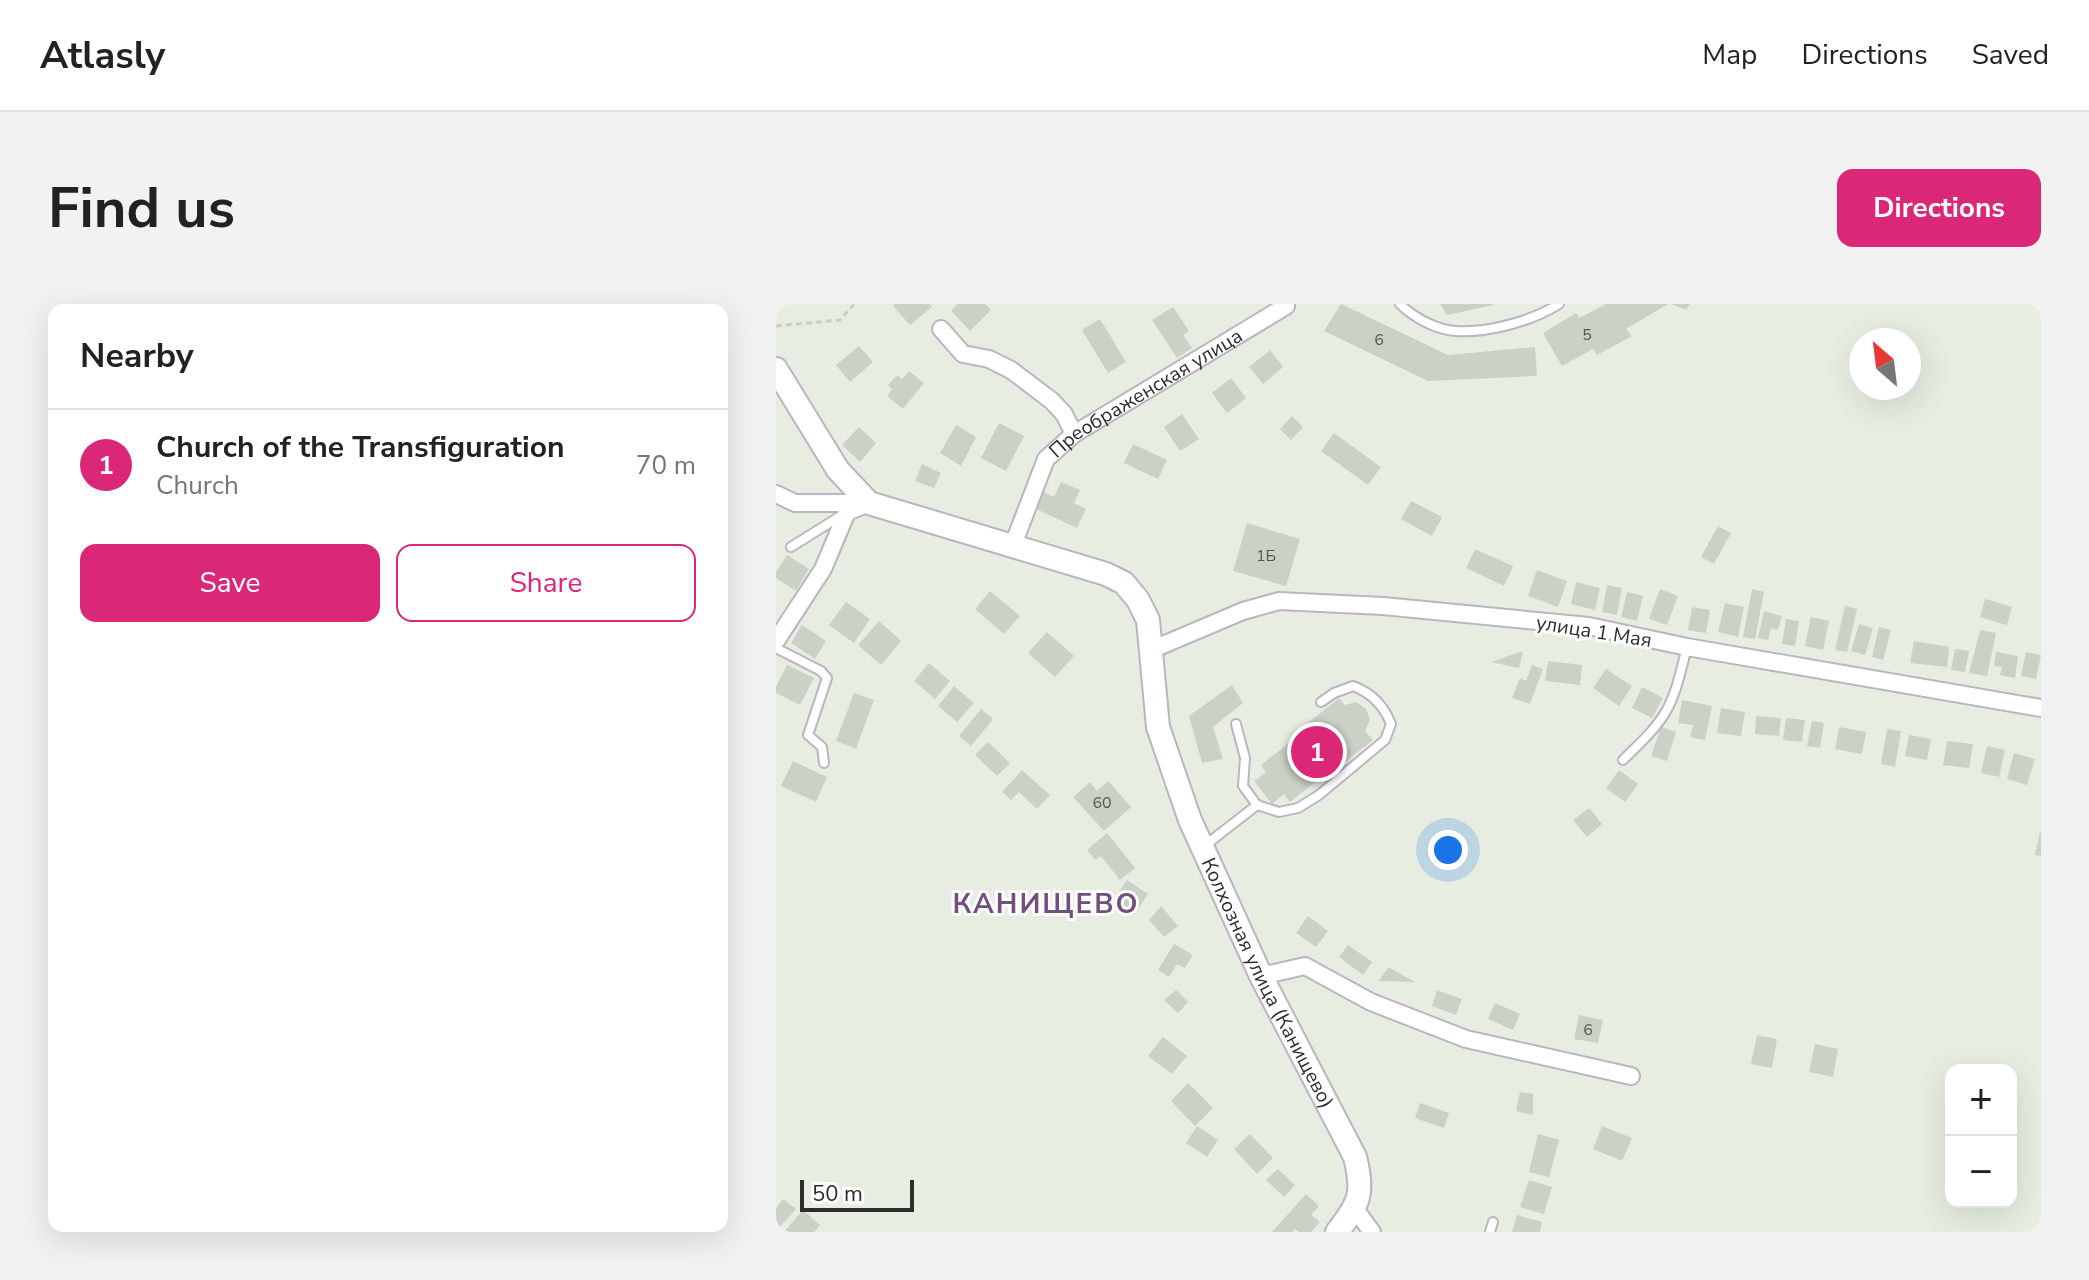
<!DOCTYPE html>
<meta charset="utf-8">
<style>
:root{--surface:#fff;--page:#f2f2f2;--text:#222;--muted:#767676;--line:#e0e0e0;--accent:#db2777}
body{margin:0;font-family:"Nunito Sans",sans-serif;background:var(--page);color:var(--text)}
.controls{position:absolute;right:24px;bottom:24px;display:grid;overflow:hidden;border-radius:16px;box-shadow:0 8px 32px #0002}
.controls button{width:72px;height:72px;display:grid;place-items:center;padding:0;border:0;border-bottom:2px solid var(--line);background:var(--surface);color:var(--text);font:40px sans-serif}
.compass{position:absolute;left:1073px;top:24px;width:72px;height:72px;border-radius:50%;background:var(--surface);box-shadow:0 8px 32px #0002;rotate:332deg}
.scale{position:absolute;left:24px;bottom:20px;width:114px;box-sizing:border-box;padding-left:8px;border:4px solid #2d2d2d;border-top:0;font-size:22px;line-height:28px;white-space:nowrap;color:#2d2d2d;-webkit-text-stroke:6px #fff;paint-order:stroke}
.you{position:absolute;left:672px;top:546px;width:28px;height:28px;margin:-20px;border:6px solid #fff;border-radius:50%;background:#1a73e8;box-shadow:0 0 0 12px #1a73e833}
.badge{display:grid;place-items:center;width:52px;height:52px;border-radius:50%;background:var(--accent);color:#fff;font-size:26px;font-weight:700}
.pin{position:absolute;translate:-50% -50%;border:4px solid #fff;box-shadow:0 2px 8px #0006}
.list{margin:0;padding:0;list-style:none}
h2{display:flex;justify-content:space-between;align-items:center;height:104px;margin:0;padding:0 32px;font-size:34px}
h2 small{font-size:26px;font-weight:400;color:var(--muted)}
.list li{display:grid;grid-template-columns:52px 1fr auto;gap:24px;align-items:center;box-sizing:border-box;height:112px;padding:0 32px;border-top:2px solid var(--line)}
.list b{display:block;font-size:30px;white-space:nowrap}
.list p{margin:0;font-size:26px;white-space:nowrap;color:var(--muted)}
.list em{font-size:26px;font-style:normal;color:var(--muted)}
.actions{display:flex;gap:16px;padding:24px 32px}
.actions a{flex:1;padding:18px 0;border:2px solid var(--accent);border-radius:16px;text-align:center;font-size:28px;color:var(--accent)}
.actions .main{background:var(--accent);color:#fff}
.map{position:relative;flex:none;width:1265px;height:928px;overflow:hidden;border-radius:16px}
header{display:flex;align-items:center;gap:48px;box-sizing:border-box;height:112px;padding:0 40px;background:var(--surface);border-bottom:2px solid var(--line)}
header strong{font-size:38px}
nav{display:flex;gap:44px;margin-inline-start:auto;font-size:28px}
.intro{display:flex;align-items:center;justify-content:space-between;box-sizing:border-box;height:192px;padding:0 48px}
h1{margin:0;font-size:56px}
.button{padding:20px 36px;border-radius:16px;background:var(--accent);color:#fff;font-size:28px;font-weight:700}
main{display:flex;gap:48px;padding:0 48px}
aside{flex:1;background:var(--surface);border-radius:16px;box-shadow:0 8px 32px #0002}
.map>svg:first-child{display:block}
.building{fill:#cad1c6}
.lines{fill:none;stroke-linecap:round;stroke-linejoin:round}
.lane-casing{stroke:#bdb4c0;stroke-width:12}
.street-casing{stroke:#bdb4c0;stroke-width:20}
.secondary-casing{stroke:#bdb4c0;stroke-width:26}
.path{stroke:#cdcdcd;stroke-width:3;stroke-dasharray:6 4;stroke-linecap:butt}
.lane{stroke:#fff;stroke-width:8}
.street{stroke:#fff;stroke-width:16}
.secondary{stroke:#fff;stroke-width:22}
.labels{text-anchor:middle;stroke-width:6;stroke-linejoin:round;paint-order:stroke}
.number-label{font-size:16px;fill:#545653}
.street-label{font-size:20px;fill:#2d2d2d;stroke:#fff}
.district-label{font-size:28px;font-weight:bold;letter-spacing:2px;fill:#734f7d;stroke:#fff}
</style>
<header>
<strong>Atlasly</strong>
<nav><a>Map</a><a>Directions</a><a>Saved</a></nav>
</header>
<div class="intro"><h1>Find us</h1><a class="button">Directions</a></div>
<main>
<aside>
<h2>Nearby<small></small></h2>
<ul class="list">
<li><span class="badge">1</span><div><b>Church of the Transfiguration</b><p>Church</p></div><em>70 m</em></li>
</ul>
<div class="actions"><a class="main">Save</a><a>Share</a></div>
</aside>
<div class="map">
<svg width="1265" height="928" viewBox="0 0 1265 928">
<rect width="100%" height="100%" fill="#e7eee1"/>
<g class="building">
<path d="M119,0H153L156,3L134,21L117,2Z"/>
<path d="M182,0H209L215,6L194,27L175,7Z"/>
<path d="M565,0L672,51L759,43L761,72L652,77L548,27Z"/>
<path d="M664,0H717V1L671,11Z"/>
<path d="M830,0H892L850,25L856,32L821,51L817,45L786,62L767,29L800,9L803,14Z"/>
<path d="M895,0H914L910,6Z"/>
<path d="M397,3L413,27L407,31L416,44L401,54L376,16Z"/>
<path d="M324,15L350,58L332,69L306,26Z"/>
<path d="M83,42L97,58L74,78L60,61Z"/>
<path d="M494,46L507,63L487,80L473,63Z"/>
<path d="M133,67L148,79L127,105L111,92L116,85L112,81L121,71L126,75Z"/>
<path d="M455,74L470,94L451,109L436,89Z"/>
<path d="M406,110L423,135L404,147L388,123Z"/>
<path d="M516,112L527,123L515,136L504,125Z"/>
<path d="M223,119L248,132L230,167L205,154Z"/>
<path d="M180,121L200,133L185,162L164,149Z"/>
<path d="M83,123L100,139L84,158L66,141Z"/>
<path d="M558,129L605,163L592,181L545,147Z"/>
<path d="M357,140L391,156L382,175L348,159Z"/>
<path d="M146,160L165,169L158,184L139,177Z"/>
<path d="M285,178L304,186L298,199L310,205L301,224L258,204L266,187L278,193Z"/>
<path d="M635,197L666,213L656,232L625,215Z"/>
<path d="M471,219L524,235L510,282L457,267Z"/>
<path d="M942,222L955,229L938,260L925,253Z"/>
<path d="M699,245L737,262L728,282L690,264Z"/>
<path d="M11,251L33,265L20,287L0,274V268Z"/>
<path d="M761,266L791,277L782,303L752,292Z"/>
<path d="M800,278L824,284L819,306L795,300Z"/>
<path d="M831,281L846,284L841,311L826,308Z"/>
<path d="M884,285L902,292L891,321L873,315Z"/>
<path d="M976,285L988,288L979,335L967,333Z"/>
<path d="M214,287L244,312L228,330L199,305Z"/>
<path d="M851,288L867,292L861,317L845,313Z"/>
<path d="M1209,295L1236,303L1231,321L1204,313Z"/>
<path d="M70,298L94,315L78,339L53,321Z"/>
<path d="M949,299L968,303L962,333L942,328Z"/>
<path d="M1069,302L1081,305L1071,348L1059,346Z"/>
<path d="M916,303L934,306L930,329L912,326Z"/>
<path d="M988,307L1006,312L1002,326L995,324L992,336L982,334Z"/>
<path d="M1035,313L1053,317L1047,346L1029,342Z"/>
<path d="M1010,315L1023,317L1019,342L1006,340Z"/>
<path d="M103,317L125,337L105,361L82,341Z"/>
<path d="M1083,320L1097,324L1089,351L1075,347Z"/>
<path d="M26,321L50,337L39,355L15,339Z"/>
<path d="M1103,323L1115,326L1107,356L1096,353Z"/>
<path d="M1204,326L1220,329L1211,372L1193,369Z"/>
<path d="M271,328L298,352L279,373L252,349Z"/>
<path d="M1138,337L1173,343L1171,363L1134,359Z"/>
<path d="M1179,345L1193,347L1189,368L1175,366Z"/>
<path d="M747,347L743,364L715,358Z"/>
<path d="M1220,348L1242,352L1239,374L1224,371L1226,363L1218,362Z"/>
<path d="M1250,348L1265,351L1260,375L1245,372Z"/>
<path d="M772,357L806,361L804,381L769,377Z"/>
<path d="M153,359L174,377L159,395L138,377Z"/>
<path d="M11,361L38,374L24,401L0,389V383Z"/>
<path d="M756,361L767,365L754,400L736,394L744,374L750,377Z"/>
<path d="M830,365L856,382L843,402L817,384Z"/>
<path d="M456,381L467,399L437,423L447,455L426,459L413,412Z"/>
<path d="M178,382L198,399L181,418L162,402Z"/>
<path d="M866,383L887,394L876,414L856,404Z"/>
<path d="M78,389L98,396L80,445L60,437Z"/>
<path d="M563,394L569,401L580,398L590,405L594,416L589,427L597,436L564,462L562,460L514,498L508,490L496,500L478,477L490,468L485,461L534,422L532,419Z"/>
<path d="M906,396L936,402L929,436L914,433L917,421L902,419Z"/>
<path d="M945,404L969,408L965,432L941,429Z"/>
<path d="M205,405L217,415L195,442L183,432Z"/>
<path d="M980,412L1005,414L1003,432L979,430Z"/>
<path d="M1010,414L1029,416L1026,438L1007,436Z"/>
<path d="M1036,417L1048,419L1044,444L1031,442Z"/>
<path d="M885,423L900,428L891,457L875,452Z"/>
<path d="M1063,423L1090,428L1086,450L1059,445Z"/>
<path d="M1111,425L1125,427L1119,463L1105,460Z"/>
<path d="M1133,431L1155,435L1151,456L1129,452Z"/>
<path d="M1171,437L1197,440L1193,464L1167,461Z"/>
<path d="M212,438L234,459L221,472L199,451Z"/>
<path d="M1211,442L1229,446L1223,473L1205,469Z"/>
<path d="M1238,449L1259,455L1251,481L1231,475Z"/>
<path d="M17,457L51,473L40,498L5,482Z"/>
<path d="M246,466L274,491L261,505L243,488L235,496L226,488Z"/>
<path d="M843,466L862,480L849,498L830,484Z"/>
<path d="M332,477L355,503L328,527L297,493L314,478L321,487Z"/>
<path d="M813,504L826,520L811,533L797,516Z"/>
<path d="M1264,528H1265V552L1259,551Z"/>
<path d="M331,529L359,564L344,576L325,552L319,556L311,546Z"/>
<path d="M351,576L372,590L358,611L337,597Z"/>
<path d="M385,602L402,622L388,633L373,616Z"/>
<path d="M532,612L552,627L540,643L520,629Z"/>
<path d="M398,640L417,651L409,664L401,660L393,673L382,666Z"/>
<path d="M572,641L596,658L587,671L563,653Z"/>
<path d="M612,663L639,678L603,677Z"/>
<path d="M400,686L412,698L402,709L388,696Z"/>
<path d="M661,686L686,695L680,711L656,702Z"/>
<path d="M719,699L744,710L737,726L712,715Z"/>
<path d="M803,711L827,716L822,739L798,735Z"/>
<path d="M981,731L1001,735L996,764L975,760Z"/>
<path d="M387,733L411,752L396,770L372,752Z"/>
<path d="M1039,740L1062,745L1057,773L1033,768Z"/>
<path d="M412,779L437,804L419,822L395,797Z"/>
<path d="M744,788L757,790V811L740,807Z"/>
<path d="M644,799L673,809L668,824L639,814Z"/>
<path d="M421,822L442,836L431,853L410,839Z"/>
<path d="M826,822L856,834L846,857L817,845Z"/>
<path d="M474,830L497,854L481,870L458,845Z"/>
<path d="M762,830L783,836L773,873L753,868Z"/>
<path d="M502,865L519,881L508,893L490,876Z"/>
<path d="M753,876L776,883L768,910L744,903Z"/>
<path d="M530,890L543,902L535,911L544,918L535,928H523L519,925L516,928H496Z"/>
<path d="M7,895L20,905L0,927V904Z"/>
<path d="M27,906L44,921L38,928H8Z"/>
<path d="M741,911L766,918L764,928H736Z"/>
</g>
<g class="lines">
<defs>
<g id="lane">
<path d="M624,0C638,14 661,26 680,27C713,29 756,17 783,0"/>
<path d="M15,243L66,211"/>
<path d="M0,344L45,367L51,374L32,431L46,443L48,459"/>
<path d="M460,420L469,454L467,482L481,501"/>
<path d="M847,456C862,441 878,427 889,409C901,389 905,365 911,343"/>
<path d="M427,543L481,501L503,508L522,504L543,491L609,436L615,420C608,402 596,389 577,382L558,389L545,398"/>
<path d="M714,928L717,918"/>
</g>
<g id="street">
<path d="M165,25L187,50L213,55L235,66L276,97L288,110L298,130"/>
<path d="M0,190L19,199H84"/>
<path id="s1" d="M237,241L270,155L298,130L510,2"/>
<path d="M0,337L47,265L71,208L93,199"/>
<path d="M375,346L467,307L503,297L607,302L813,322L911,343L1265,404"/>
<path d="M485,672L529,662L595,698L690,735L855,772"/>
<path d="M579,905L596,928"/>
</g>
<g id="secondary">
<path id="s2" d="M0,65L62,166L93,199L330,270L348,279L362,296L372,316L382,423L414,516L485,672L579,853C588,889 584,899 561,928"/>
</g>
</defs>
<use href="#lane" class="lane-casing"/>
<use href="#street" class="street-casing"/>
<use href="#secondary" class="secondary-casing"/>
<path class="path" d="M0,22L64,16L78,0"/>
<use href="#lane" class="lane"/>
<use href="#street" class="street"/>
<use href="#secondary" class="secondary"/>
</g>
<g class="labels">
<g class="number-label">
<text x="811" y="36">5</text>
<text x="603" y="41">6</text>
<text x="490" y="257">1Б</text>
<text x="326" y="504">60</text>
<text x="812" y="731">6</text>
</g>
<g class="street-label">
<text dy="7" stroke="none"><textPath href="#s1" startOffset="212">Преображенская улица</textPath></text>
<text transform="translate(818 327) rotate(9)" y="7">улица 1 Мая</text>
<text dy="7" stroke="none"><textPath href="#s2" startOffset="862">Колхозная улица (Канищево)</textPath></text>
</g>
<g class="district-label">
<text x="270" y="609">КАНИЩЕВО</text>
</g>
</g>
</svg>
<div class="controls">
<button>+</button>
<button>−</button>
</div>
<svg class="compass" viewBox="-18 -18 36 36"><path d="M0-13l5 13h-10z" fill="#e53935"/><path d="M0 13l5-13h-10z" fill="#767676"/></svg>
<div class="scale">50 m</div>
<div class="you"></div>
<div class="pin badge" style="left:541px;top:448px">1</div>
</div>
</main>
